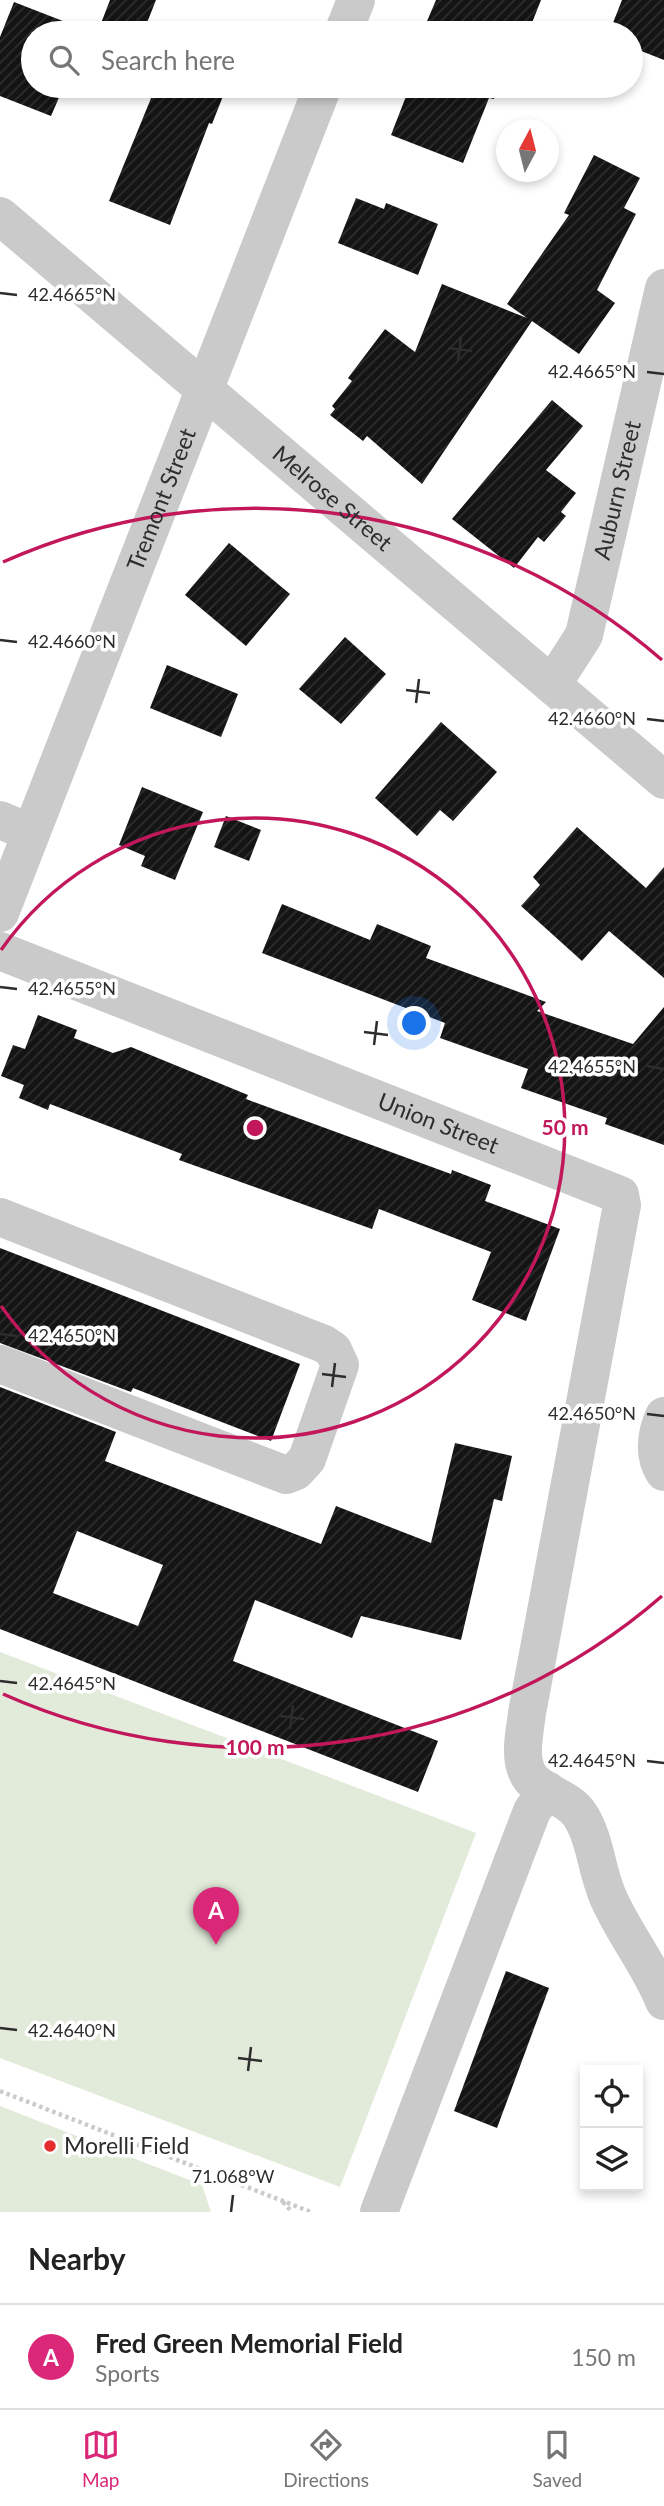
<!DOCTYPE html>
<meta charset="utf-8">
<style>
:root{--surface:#fff;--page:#f6f6f6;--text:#222;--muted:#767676;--line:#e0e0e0;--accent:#db2777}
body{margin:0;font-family:Lato,sans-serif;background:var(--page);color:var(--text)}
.controls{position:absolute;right:21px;bottom:21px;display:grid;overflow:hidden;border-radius:0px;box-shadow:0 4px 10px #0003}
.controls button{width:63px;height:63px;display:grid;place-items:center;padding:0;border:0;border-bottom:2px solid var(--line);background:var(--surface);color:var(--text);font:35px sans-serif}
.compass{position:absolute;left:496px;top:119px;width:63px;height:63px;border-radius:50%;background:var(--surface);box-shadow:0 4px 10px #0003;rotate:7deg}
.you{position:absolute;left:415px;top:1024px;width:24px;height:24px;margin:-18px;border:5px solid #fff;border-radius:50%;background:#1a73e8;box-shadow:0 0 0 10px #1a73e833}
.badge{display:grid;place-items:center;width:46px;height:46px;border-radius:50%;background:var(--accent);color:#fff;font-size:23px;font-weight:700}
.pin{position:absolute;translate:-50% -58px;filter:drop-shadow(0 2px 4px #0008)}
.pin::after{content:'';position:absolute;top:37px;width:24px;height:21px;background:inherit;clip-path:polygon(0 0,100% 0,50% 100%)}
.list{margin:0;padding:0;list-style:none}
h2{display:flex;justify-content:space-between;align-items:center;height:91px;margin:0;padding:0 28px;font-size:30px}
h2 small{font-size:23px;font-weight:400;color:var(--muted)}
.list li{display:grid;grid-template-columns:46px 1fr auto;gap:21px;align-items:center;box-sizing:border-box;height:105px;padding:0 28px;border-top:2px solid var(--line)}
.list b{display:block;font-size:26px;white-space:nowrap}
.list p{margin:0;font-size:23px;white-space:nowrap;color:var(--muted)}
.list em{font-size:23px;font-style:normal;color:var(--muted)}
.icon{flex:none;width:38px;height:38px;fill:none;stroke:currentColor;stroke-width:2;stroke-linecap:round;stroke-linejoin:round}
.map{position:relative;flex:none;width:664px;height:2212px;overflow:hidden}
.search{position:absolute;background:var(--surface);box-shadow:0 4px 10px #0003;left:21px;right:21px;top:21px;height:77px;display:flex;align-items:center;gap:18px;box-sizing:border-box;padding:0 24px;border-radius:38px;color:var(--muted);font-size:26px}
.sheet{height:196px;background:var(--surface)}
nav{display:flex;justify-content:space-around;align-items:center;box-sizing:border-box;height:98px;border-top:2px solid var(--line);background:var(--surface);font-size:19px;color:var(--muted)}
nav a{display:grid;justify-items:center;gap:4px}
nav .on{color:var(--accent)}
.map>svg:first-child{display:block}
.grass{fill:#e2ebda}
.building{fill:url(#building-hatch);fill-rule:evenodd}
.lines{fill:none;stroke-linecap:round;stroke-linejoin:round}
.path{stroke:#cacaca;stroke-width:4.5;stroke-dasharray:3.5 3.5;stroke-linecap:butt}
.minor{stroke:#cacaca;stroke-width:38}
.ticks{fill:none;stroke:#2d2d2d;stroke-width:2.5}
.ring{fill:none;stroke:#c2185b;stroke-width:3.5}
.poi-dot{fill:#e62d2e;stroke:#fff;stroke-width:2.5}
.labels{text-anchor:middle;stroke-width:7;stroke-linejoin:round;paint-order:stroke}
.street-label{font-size:23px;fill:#2d2d2d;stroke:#fff}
.poi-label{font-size:23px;fill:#2d2d2d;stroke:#fff;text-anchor:start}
.ticks-label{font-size:18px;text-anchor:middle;fill:#2d2d2d;stroke:#fff;stroke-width:7;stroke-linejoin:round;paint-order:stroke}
.centre{fill:#c2185b;stroke:#fff;stroke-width:3.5}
.ring-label{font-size:21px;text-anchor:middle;font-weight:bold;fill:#c2185b;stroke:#fff;stroke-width:7;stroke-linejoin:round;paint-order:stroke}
</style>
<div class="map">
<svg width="664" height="2212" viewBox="0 0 664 2212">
<defs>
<pattern id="building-hatch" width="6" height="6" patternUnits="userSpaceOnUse" patternTransform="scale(1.75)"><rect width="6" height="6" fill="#141414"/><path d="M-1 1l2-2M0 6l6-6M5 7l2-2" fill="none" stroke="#2e2e2e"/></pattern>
</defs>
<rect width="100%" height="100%" fill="#fff"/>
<g class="grass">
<path d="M0,1652L476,1833L340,2187L0,2058Z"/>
<path d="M0,2106L202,2185L211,2212H0Z"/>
</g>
<g class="building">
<path d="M110,0H156L143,33H119L100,26Z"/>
<path d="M436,0H541L528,33H422Z"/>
<path d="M622,0H664V60L631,47V33H609Z"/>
<path d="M14,2L86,30L84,33H33V86H64L51,116L0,96V37Z"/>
<path d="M156,86H227L212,124L209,123L170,225L109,201Z"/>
<path d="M410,86H499L494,99L489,98L463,163L391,135Z"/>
<path d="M594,155L640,178L624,208L636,214L597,290L615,303L579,354L532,321L422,484L367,436L363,441L330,415L335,409L332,406L352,381L348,378L385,329L415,352L442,284L527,318L507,304L569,215L564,213Z"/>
<path d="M356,198L384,209L386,203L438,224L418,275L338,243Z"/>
<path d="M552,400L583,426L546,470L576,493L561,512L566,516L544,542L538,537L514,568L452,519Z"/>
<path d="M229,543L290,594L246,646L185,595Z"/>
<path d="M345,637L386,674L341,724L299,689Z"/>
<path d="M167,665L238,694L221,737L150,708Z"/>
<path d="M441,722L497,772L453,821L440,810L417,836L375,798Z"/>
<path d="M142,787L203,812L175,880L141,866L145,856L119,845Z"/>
<path d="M226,816L261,830L249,861L214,847Z"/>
<path d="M577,827L646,888L664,867V978L609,931L582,961L521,906L540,885L533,877Z"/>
<path d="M282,904L370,940L377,924L431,946L426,958L546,1002L537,1011L633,1044L664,1007V1145L605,1124L607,1118L521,1088L528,1069L440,1038L445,1023L262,953Z"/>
<path d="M38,1015L77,1030L74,1038L113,1053L131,1047L248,1095L246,1099L451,1174L452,1170L491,1185L485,1201L560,1229L526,1321L472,1300L491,1252L379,1209L372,1229L179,1160L182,1154L50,1104L48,1110L19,1098L24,1085L1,1076L13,1045L25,1049Z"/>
<path d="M0,1248L300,1364L271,1441L133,1388L131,1392L0,1343Z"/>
<path d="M0,1387L116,1432L105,1461L321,1544L336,1506L431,1543L455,1443L512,1456L502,1501L494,1499L461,1640L361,1616L352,1638L255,1600L233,1661L438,1741L418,1792L0,1629ZM77,1531L163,1565L138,1626L53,1593Z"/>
<path d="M506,1971L549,1988L497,2128L454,2111Z"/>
</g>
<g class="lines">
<g class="path">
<path d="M0,2091L311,2212"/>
<path d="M283,2202L292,2212"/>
</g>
<g class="minor">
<path d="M343,33L356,0"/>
<path id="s1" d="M0,216L664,780"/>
<path id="s2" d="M552,685L584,635L664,288"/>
<path d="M0,820L31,833"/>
<path id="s3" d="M0,913L323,86"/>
<path id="s4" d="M0,951L620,1195L622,1205L527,1713C525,1731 519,1755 527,1772C536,1793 567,1795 580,1815C596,1840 596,1870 608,1897C624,1934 650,1965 664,2001"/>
<path d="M0,1217L324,1344L333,1350L340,1365L307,1459L296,1471L286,1475L0,1364"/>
<path d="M664,1416C656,1434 653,1455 664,1472"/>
<path d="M379,2212L532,1811L547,1790"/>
</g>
</g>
<path class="ticks" d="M0,293L17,295M448,348L472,351M458,361L461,337M647,372L664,374M0,640L17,642M406,690L430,693M416,703L419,679M647,719L664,721M0,987L17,989M364,1032L388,1035M374,1045L377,1021M647,1066L664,1069M0,1334L17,1336M322,1374L346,1377M332,1387L335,1363M647,1414L664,1416M0,1681L17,1683M280,1716L304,1719M290,1729L293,1705M647,1761L664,1763M0,2028L17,2030M238,2058L262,2061M248,2071L251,2047M231,2212L233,2195"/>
<g class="ring">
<path d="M1 950A310 310 0 1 1 1 1306"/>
<path d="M662 1596A620 620 0 0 1 3 1694M3 562A620 620 0 0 1 662 660"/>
</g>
<circle class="poi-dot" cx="50" cy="2146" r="7"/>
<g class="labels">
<g class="street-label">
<text dy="8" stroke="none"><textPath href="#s2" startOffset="208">Auburn Street</textPath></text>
<text dy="8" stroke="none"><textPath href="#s1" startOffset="436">Melrose Street</textPath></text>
<text dy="8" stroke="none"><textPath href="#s3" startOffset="444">Tremont Street</textPath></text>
<text dy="8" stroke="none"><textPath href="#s4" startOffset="471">Union Street</textPath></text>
</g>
<g class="poi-label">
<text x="64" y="2154">Morelli Field</text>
</g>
</g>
<g class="ticks-label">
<text x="72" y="301">42.4665°N</text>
<text x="592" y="378">42.4665°N</text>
<text x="72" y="648">42.4660°N</text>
<text x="592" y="725">42.4660°N</text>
<text x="72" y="995">42.4655°N</text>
<text x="592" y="1073">42.4655°N</text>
<text x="72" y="1342">42.4650°N</text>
<text x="592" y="1420">42.4650°N</text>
<text x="72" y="1690">42.4645°N</text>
<text x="592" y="1767">42.4645°N</text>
<text x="72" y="2037">42.4640°N</text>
<text x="233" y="2183">71.068°W</text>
</g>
<circle cx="255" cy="1128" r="10" class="centre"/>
<g class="ring-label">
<text x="565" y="1135">50 m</text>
<text x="255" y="1755">100 m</text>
</g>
</svg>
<div class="controls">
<button><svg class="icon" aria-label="locate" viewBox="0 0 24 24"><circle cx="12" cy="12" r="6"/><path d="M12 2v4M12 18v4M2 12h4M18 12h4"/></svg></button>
<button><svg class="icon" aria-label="layers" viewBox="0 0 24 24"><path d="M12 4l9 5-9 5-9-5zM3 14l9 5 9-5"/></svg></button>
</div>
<svg class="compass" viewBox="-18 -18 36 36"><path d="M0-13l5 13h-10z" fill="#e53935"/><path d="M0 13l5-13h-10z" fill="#767676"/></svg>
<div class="you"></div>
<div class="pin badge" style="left:216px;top:1945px">A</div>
<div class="search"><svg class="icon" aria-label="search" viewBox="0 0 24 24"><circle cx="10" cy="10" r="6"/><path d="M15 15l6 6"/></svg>Search here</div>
</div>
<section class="sheet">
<h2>Nearby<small></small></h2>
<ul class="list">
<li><span class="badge">A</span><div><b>Fred Green Memorial Field</b><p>Sports</p></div><em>150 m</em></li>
</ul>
</section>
<nav>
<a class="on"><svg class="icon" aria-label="map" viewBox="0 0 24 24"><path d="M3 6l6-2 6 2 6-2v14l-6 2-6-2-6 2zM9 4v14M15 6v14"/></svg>Map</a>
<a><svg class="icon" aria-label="directions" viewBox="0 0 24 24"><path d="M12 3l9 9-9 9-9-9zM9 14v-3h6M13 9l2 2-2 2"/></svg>Directions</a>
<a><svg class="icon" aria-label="saved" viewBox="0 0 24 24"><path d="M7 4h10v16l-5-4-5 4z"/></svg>Saved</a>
</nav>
